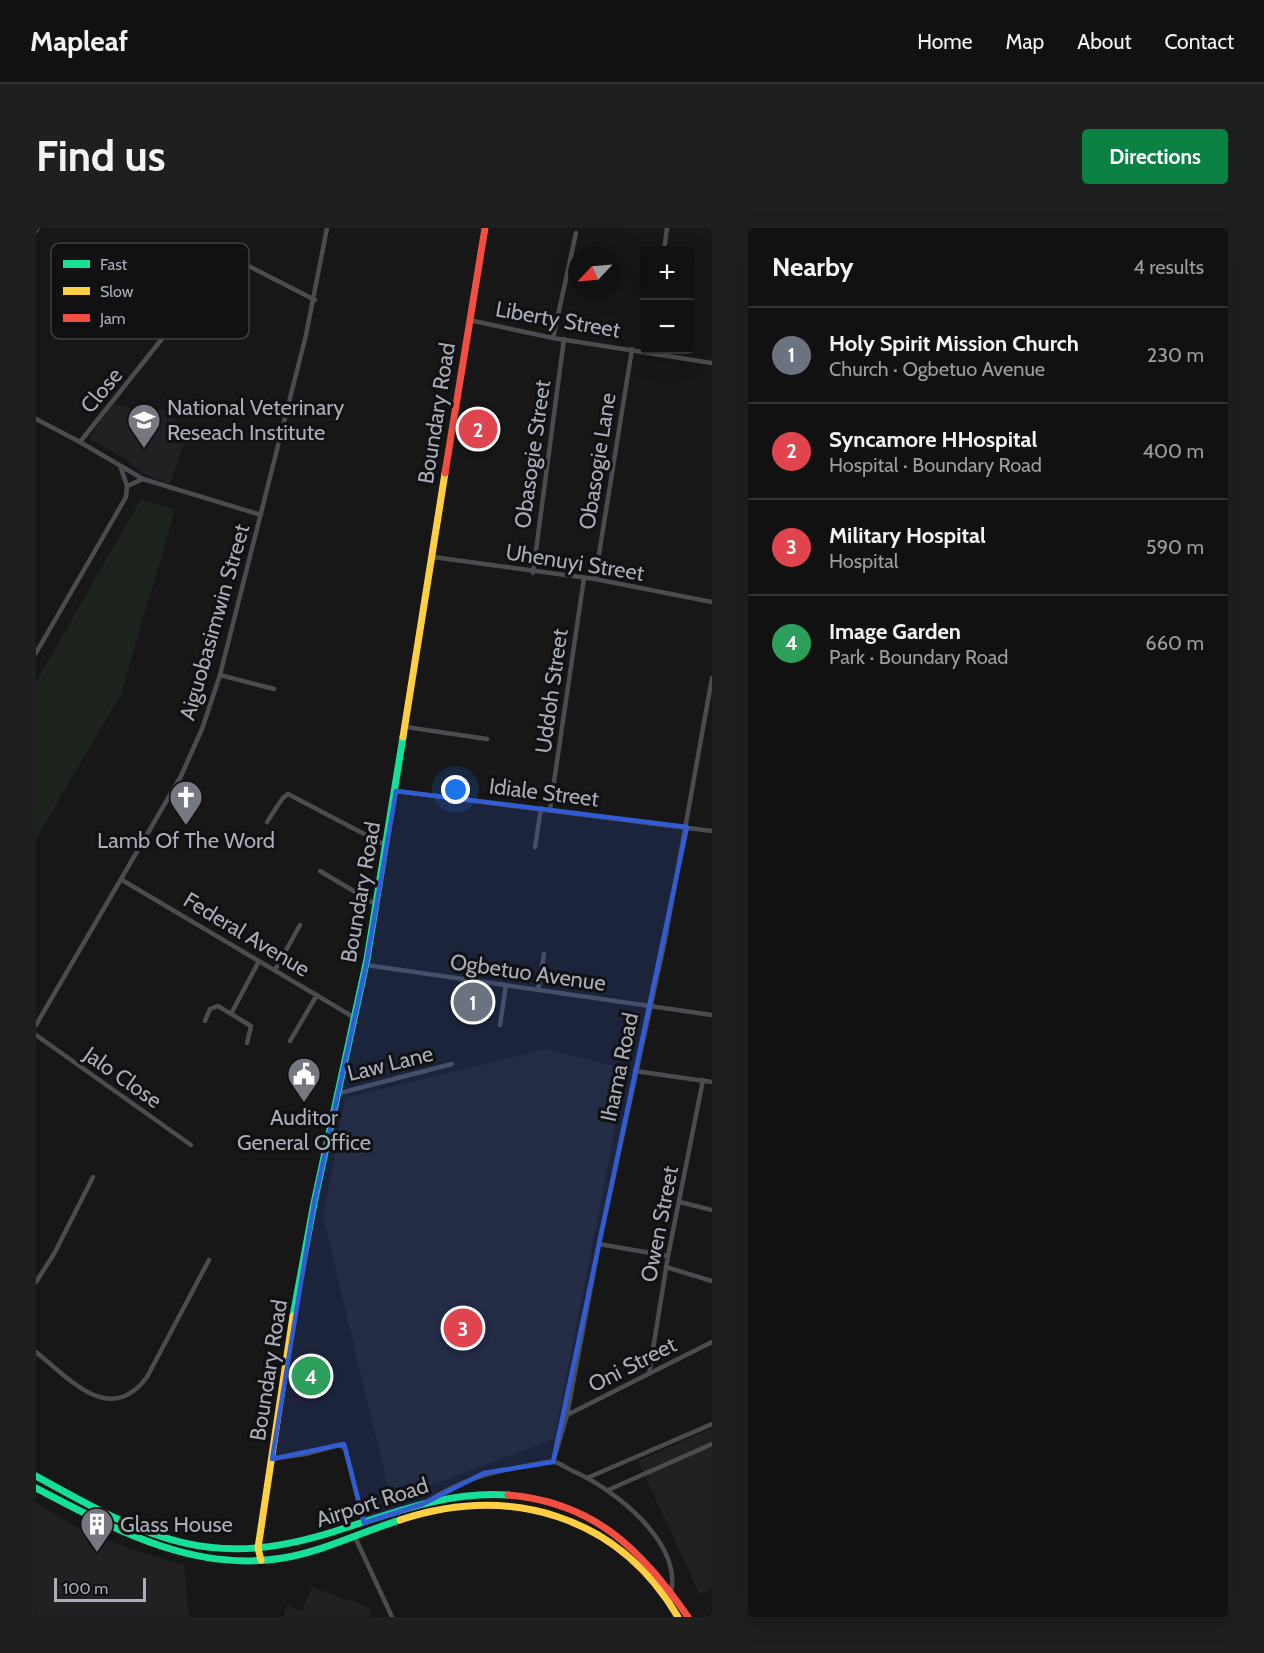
<!DOCTYPE html>
<meta charset="utf-8">
<style>
:root{--surface:#111;--page:#1e1f1f;--text:#f1f3f6;--muted:#9c9d9f;--line:#303131;--accent:#0b8043}
body{margin:0;font-family:Cabin,sans-serif;background:var(--page);color:var(--text)}
.controls{position:absolute;right:18px;top:18px;display:grid;overflow:hidden;border-radius:6px;box-shadow:0 6px 24px #0002}
.controls button{width:54px;height:54px;display:grid;place-items:center;padding:0;border:0;border-bottom:2px solid var(--line);background:var(--surface);color:var(--text);font:30px sans-serif}
.compass{position:absolute;left:532px;top:18px;width:54px;height:54px;border-radius:50%;background:var(--surface);box-shadow:0 6px 24px #0002;rotate:244deg}
.scale{position:absolute;left:18px;bottom:15px;width:92px;box-sizing:border-box;padding-left:6px;border:3px solid #a8adb8;border-top:0;font-size:16px;line-height:21px;white-space:nowrap;color:#a8adb8;-webkit-text-stroke:4px #111113;paint-order:stroke}
.you{position:absolute;left:420px;top:562px;width:21px;height:21px;margin:-15px;border:4px solid #fff;border-radius:50%;background:#1a73e8;box-shadow:0 0 0 9px #1a73e833}
.badge{display:grid;place-items:center;width:39px;height:39px;border-radius:50%;background:var(--accent);color:#fff;font-size:20px;font-weight:700}
.pin{position:absolute;translate:-50% -50%;border:3px solid #fff;box-shadow:0 2px 6px #0006}
.list{margin:0;padding:0;list-style:none}
h2{display:flex;justify-content:space-between;align-items:center;height:78px;margin:0;padding:0 24px;font-size:26px}
h2 small{font-size:20px;font-weight:400;color:var(--muted)}
.list li{display:grid;grid-template-columns:39px 1fr auto;gap:18px;align-items:center;box-sizing:border-box;height:96px;padding:0 24px;border-top:2px solid var(--line)}
.list b{display:block;font-size:22px;white-space:nowrap}
.list p{margin:0;font-size:20px;white-space:nowrap;color:var(--muted)}
.list em{font-size:20px;font-style:normal;color:var(--muted)}
.map{position:relative;flex:none;width:676px;height:1389px;overflow:hidden;border-radius:6px}
header{display:flex;align-items:center;gap:36px;box-sizing:border-box;height:84px;padding:0 30px;background:var(--surface);border-bottom:2px solid var(--line)}
header strong{font-size:28px}
nav{display:flex;gap:33px;margin-inline-start:auto;font-size:21px}
.intro{display:flex;align-items:center;justify-content:space-between;box-sizing:border-box;height:144px;padding:0 36px}
h1{margin:0;font-size:42px}
.button{padding:15px 27px;border-radius:6px;background:var(--accent);color:#fff;font-size:21px;font-weight:700}
main{display:flex;gap:36px;padding:0 36px}
aside{flex:1;background:var(--surface);border-radius:6px;box-shadow:0 6px 24px #0002}
.map>svg:first-child{display:block}
.built{fill:#212123}
.green{fill:#1d241e}
.lines{fill:none;stroke-linecap:round;stroke-linejoin:round}
.street{stroke:#4b4c50;stroke-width:4.5}
.fast{stroke:#16e098;stroke-width:7}
.slow{stroke:#ffcf43;stroke-width:7}
.jam{stroke:#f24e42;stroke-width:7}
.marked{fill:#325cd3;fill-opacity:0.2;stroke:#325cd3;stroke-width:4.5;stroke-linejoin:round}
.labels{text-anchor:middle;stroke-width:6;stroke-linejoin:round;paint-order:stroke}
.street-label{font-size:22px;fill:#a8adb8;stroke:#111113}
.poi-label{font-size:22px;fill:#a8adb8;stroke:#111113;text-anchor:start}
.key{fill:#111113;stroke:#3e4045;stroke-width:1.5}
.key-label{font-size:16px;fill:#a8adb8}
</style>
<header>
<strong>Mapleaf</strong>
<nav><a>Home</a><a>Map</a><a>About</a><a>Contact</a></nav>
</header>
<div class="intro"><h1>Find us</h1><a class="button">Directions</a></div>
<main>
<div class="map">
<svg width="676" height="1389" viewBox="0 0 676 1389">
<rect width="100%" height="100%" fill="#171717"/>
<g class="built">
<path d="M80,176L97,181L129,182L152,204L134,256L108,246L88,230L53,211L74,179Z"/>
<path d="M511,821L591,841L518,1211L355,1272L287,989L309,870Z"/>
<path d="M676,1200V1361L664,1367L602,1233Z"/>
<path d="M0,1274L38,1298L94,1321L148,1337L153,1389H0Z"/>
<path d="M276,1359L335,1380L332,1389H247L251,1377L266,1383Z"/>
</g>
<path class="green" d="M105,271L139,282L85,466L0,611V454Z"/>
<g class="lines">
<g class="street">
<path d="M0,3L2,0"/>
<path d="M628,22L631,0"/>
<path d="M150,61L166,43L197,30L279,72"/>
<path d="M433,92L517,110L676,135"/>
<path d="M517,110L540,5"/>
<path d="M0,191L44,214L107,251L225,287"/>
<path d="M44,214L133,102"/>
<path d="M91,258L107,251"/>
<path d="M397,329L559,351L676,374"/>
<path d="M497,345L528,111"/>
<path d="M559,351L596,121"/>
<path d="M0,425L90,269L91,258L85,240"/>
<path d="M184,447L238,461"/>
<path d="M370,499L451,511"/>
<path d="M360,563L676,603"/>
<path d="M514,581L548,350"/>
<path d="M231,594L246,571L252,566L351,618"/>
<path d="M499,619L505,580"/>
<path d="M284,643L341,677"/>
<path d="M86,652L319,790"/>
<path d="M330,737L676,787"/>
<path d="M239,742L264,697"/>
<path d="M502,762L508,726"/>
<path d="M195,786L223,733"/>
<path d="M169,793L174,781L182,778L215,798L211,815"/>
<path d="M0,797L145,548L166,501L184,447L270,107L291,0"/>
<path d="M464,797L470,757"/>
<path d="M0,807L155,917"/>
<path d="M254,813L281,767"/>
<path d="M599,843L676,854"/>
<path d="M300,866L416,836"/>
<path d="M644,974L676,982"/>
<path d="M563,1016L632,1028"/>
<path d="M630,1039L676,1053"/>
<path d="M0,1054L18,1026L57,949"/>
<path d="M0,1124C34,1151 74,1199 111,1149L173,1032"/>
<path d="M613,1146L632,1028L667,852"/>
<path d="M531,1187L676,1114"/>
<path d="M236,1231L270,1226L303,1217L309,1220L328,1295"/>
<path d="M517,1234L531,1187L563,1016L629,712L676,450"/>
<path d="M551,1250L676,1196"/>
<path d="M572,1262L676,1216"/>
<path d="M392,1273C427,1251 455,1244 495,1237C502,1236 511,1233 518,1234C524,1235 532,1241 539,1244C579,1262 646,1314 635,1365"/>
<path d="M319,1309L356,1389"/>
</g>
<g class="fast">
<path d="M257,1088L278,975L331,731L367,509"/>
<path d="M0,1248C115,1312 176,1345 309,1300C362,1283 415,1263 472,1267"/>
<path d="M0,1260C77,1300 156,1345 247,1330C288,1323 325,1304 364,1292"/>
</g>
<g class="slow">
<path d="M367,509L409,245"/>
<path d="M364,1292C474,1256 582,1287 642,1389"/>
<path d="M225,1332L222,1320L257,1088"/>
</g>
<g class="jam">
<path d="M409,245L449,0"/>
<path d="M472,1267C558,1274 606,1322 652,1389"/>
</g>
</g>
<path class="marked" d="M360,563L651,599L517,1234L448,1245L387,1276L328,1295L308,1216L236,1231L278,975L330,737Z"/>
<defs>
<symbol id="university-pin" viewBox="-11 -11 22 30"><path d="M0 17L-7.5 6A9.5 9.5 0 1 1 7.5 6Z" fill="#757880" stroke="#111113"/><path d="M0-5L7-2L0 1L-7-2ZM-4 1L0 2.5L4 1V4Q0 6-4 4Z" fill="#fff"/></symbol>
<symbol id="church-pin" viewBox="-11 -11 22 30"><path d="M0 17L-7.5 6A9.5 9.5 0 1 1 7.5 6Z" fill="#757880" stroke="#111113"/><path d="M-1.2-6h2.4v3.5h3.3v2.4h-3.3V6h-2.4V-.1h-3.3v-2.4h3.3Z" fill="#fff"/></symbol>
<symbol id="civic-pin" viewBox="-11 -11 22 30"><path d="M0 17L-7.5 6A9.5 9.5 0 1 1 7.5 6Z" fill="#757880" stroke="#111113"/><path d="M-.6-6.5H3V-4.5H.6V-3L4-1V1h2V6H-6V1h2V-1L-.6-3ZM-1.2 2.5V6h2.4V2.5Z" fill="#fff"/></symbol>
<symbol id="building-pin" viewBox="-11 -11 22 30"><path d="M0 17L-7.5 6A9.5 9.5 0 1 1 7.5 6Z" fill="#757880" stroke="#111113"/><path d="M-4-6H4V6H1V3H-1V6H-4ZM-2.5-4.3h1.7v1.8h-1.7ZM.8-4.3h1.7v1.8H.8ZM-2.5-1h1.7V.8h-1.7ZM.8-1h1.7V.8H.8Z" fill="#fff"/></symbol>
</defs>
<g fill-rule="evenodd">
<use href="#university-pin" x="89" y="173" width="38" height="52"/>
<use href="#church-pin" x="131" y="550" width="38" height="52"/>
<use href="#civic-pin" x="249" y="827" width="38" height="52"/>
<use href="#building-pin" x="42" y="1277" width="38" height="52"/>
</g>
<g class="labels">
<g class="street-label">
<text transform="translate(522 91) rotate(10)" y="8">Liberty Street</text>
<text transform="translate(65 162) rotate(-50)" y="8">Close</text>
<text transform="translate(400 185) rotate(-81)" y="8">Boundary Road</text>
<text transform="translate(496 226) rotate(-82)" y="8">Obasogie Street</text>
<text transform="translate(561 233) rotate(-81)" y="8">Obasogie Lane</text>
<text transform="translate(539 334) rotate(9)" y="8">Uhenuyi Street</text>
<text transform="translate(178 394) rotate(-74)" y="8">Aiguobasimwin Street</text>
<text transform="translate(515 463) rotate(-82)" y="8">Uddoh Street</text>
<text transform="translate(508 564) rotate(7)" y="8">Idiale Street</text>
<text transform="translate(324 664) rotate(-80)" y="8">Boundary Road</text>
<text transform="translate(211 706) rotate(31)" y="8">Federal Avenue</text>
<text transform="translate(492 744) rotate(8)" y="8">Ogbetuo Avenue</text>
<text transform="translate(354 835) rotate(-14)" y="8">Law Lane</text>
<text transform="translate(583 839) rotate(-78)" y="8">Ihama Road</text>
<text transform="translate(87 849) rotate(35)" y="8">Jalo Close</text>
<text transform="translate(623 996) rotate(-79)" y="8">Owen Street</text>
<text transform="translate(596 1136) rotate(-27)" y="8">Oni Street</text>
<text transform="translate(232 1142) rotate(-81)" y="8">Boundary Road</text>
<text transform="translate(336 1274) rotate(-18)" y="8">Airport Road</text>
</g>
<g class="poi-label">
<text x="131" y="187">National Veterinary<tspan x="131" dy="25">Reseach Institute</tspan></text>
<text x="150" y="620" text-anchor="middle">Lamb Of The Word</text>
<text x="268" y="897" text-anchor="middle">Auditor<tspan x="268" dy="25">General Office</tspan></text>
<text x="84" y="1304">Glass House</text>
</g>
</g>
<rect x="15" y="15" width="198" height="96" rx="9" class="key"/>
<rect x="27" y="32" width="27" height="8" fill="#16e098"/>
<rect x="27" y="59" width="27" height="8" fill="#ffcf43"/>
<rect x="27" y="86" width="27" height="8" fill="#f24e42"/>
<g class="key-label">
<text x="64" y="42">Fast</text>
<text x="64" y="69">Slow</text>
<text x="64" y="96">Jam</text>
</g>
</svg>
<div class="controls">
<button>+</button>
<button>−</button>
</div>
<svg class="compass" viewBox="-18 -18 36 36"><path d="M0-13l5 13h-10z" fill="#e53935"/><path d="M0 13l5-13h-10z" fill="#9c9d9f"/></svg>
<div class="scale">100 m</div>
<div class="you"></div>
<div class="pin badge" style="left:437px;top:774px;background:#6b7280">1</div>
<div class="pin badge" style="left:442px;top:201px;background:#e0444e">2</div>
<div class="pin badge" style="left:427px;top:1100px;background:#e0444e">3</div>
<div class="pin badge" style="left:275px;top:1148px;background:#2e9e5b">4</div>
</div>
<aside>
<h2>Nearby<small>4 results</small></h2>
<ul class="list">
<li><span class="badge" style="background:#6b7280">1</span><div><b>Holy Spirit Mission Church</b><p>Church · Ogbetuo Avenue</p></div><em>230 m</em></li>
<li><span class="badge" style="background:#e0444e">2</span><div><b>Syncamore HHospital</b><p>Hospital · Boundary Road</p></div><em>400 m</em></li>
<li><span class="badge" style="background:#e0444e">3</span><div><b>Military Hospital</b><p>Hospital</p></div><em>590 m</em></li>
<li><span class="badge" style="background:#2e9e5b">4</span><div><b>Image Garden</b><p>Park · Boundary Road</p></div><em>660 m</em></li>
</ul>
</aside>
</main>
